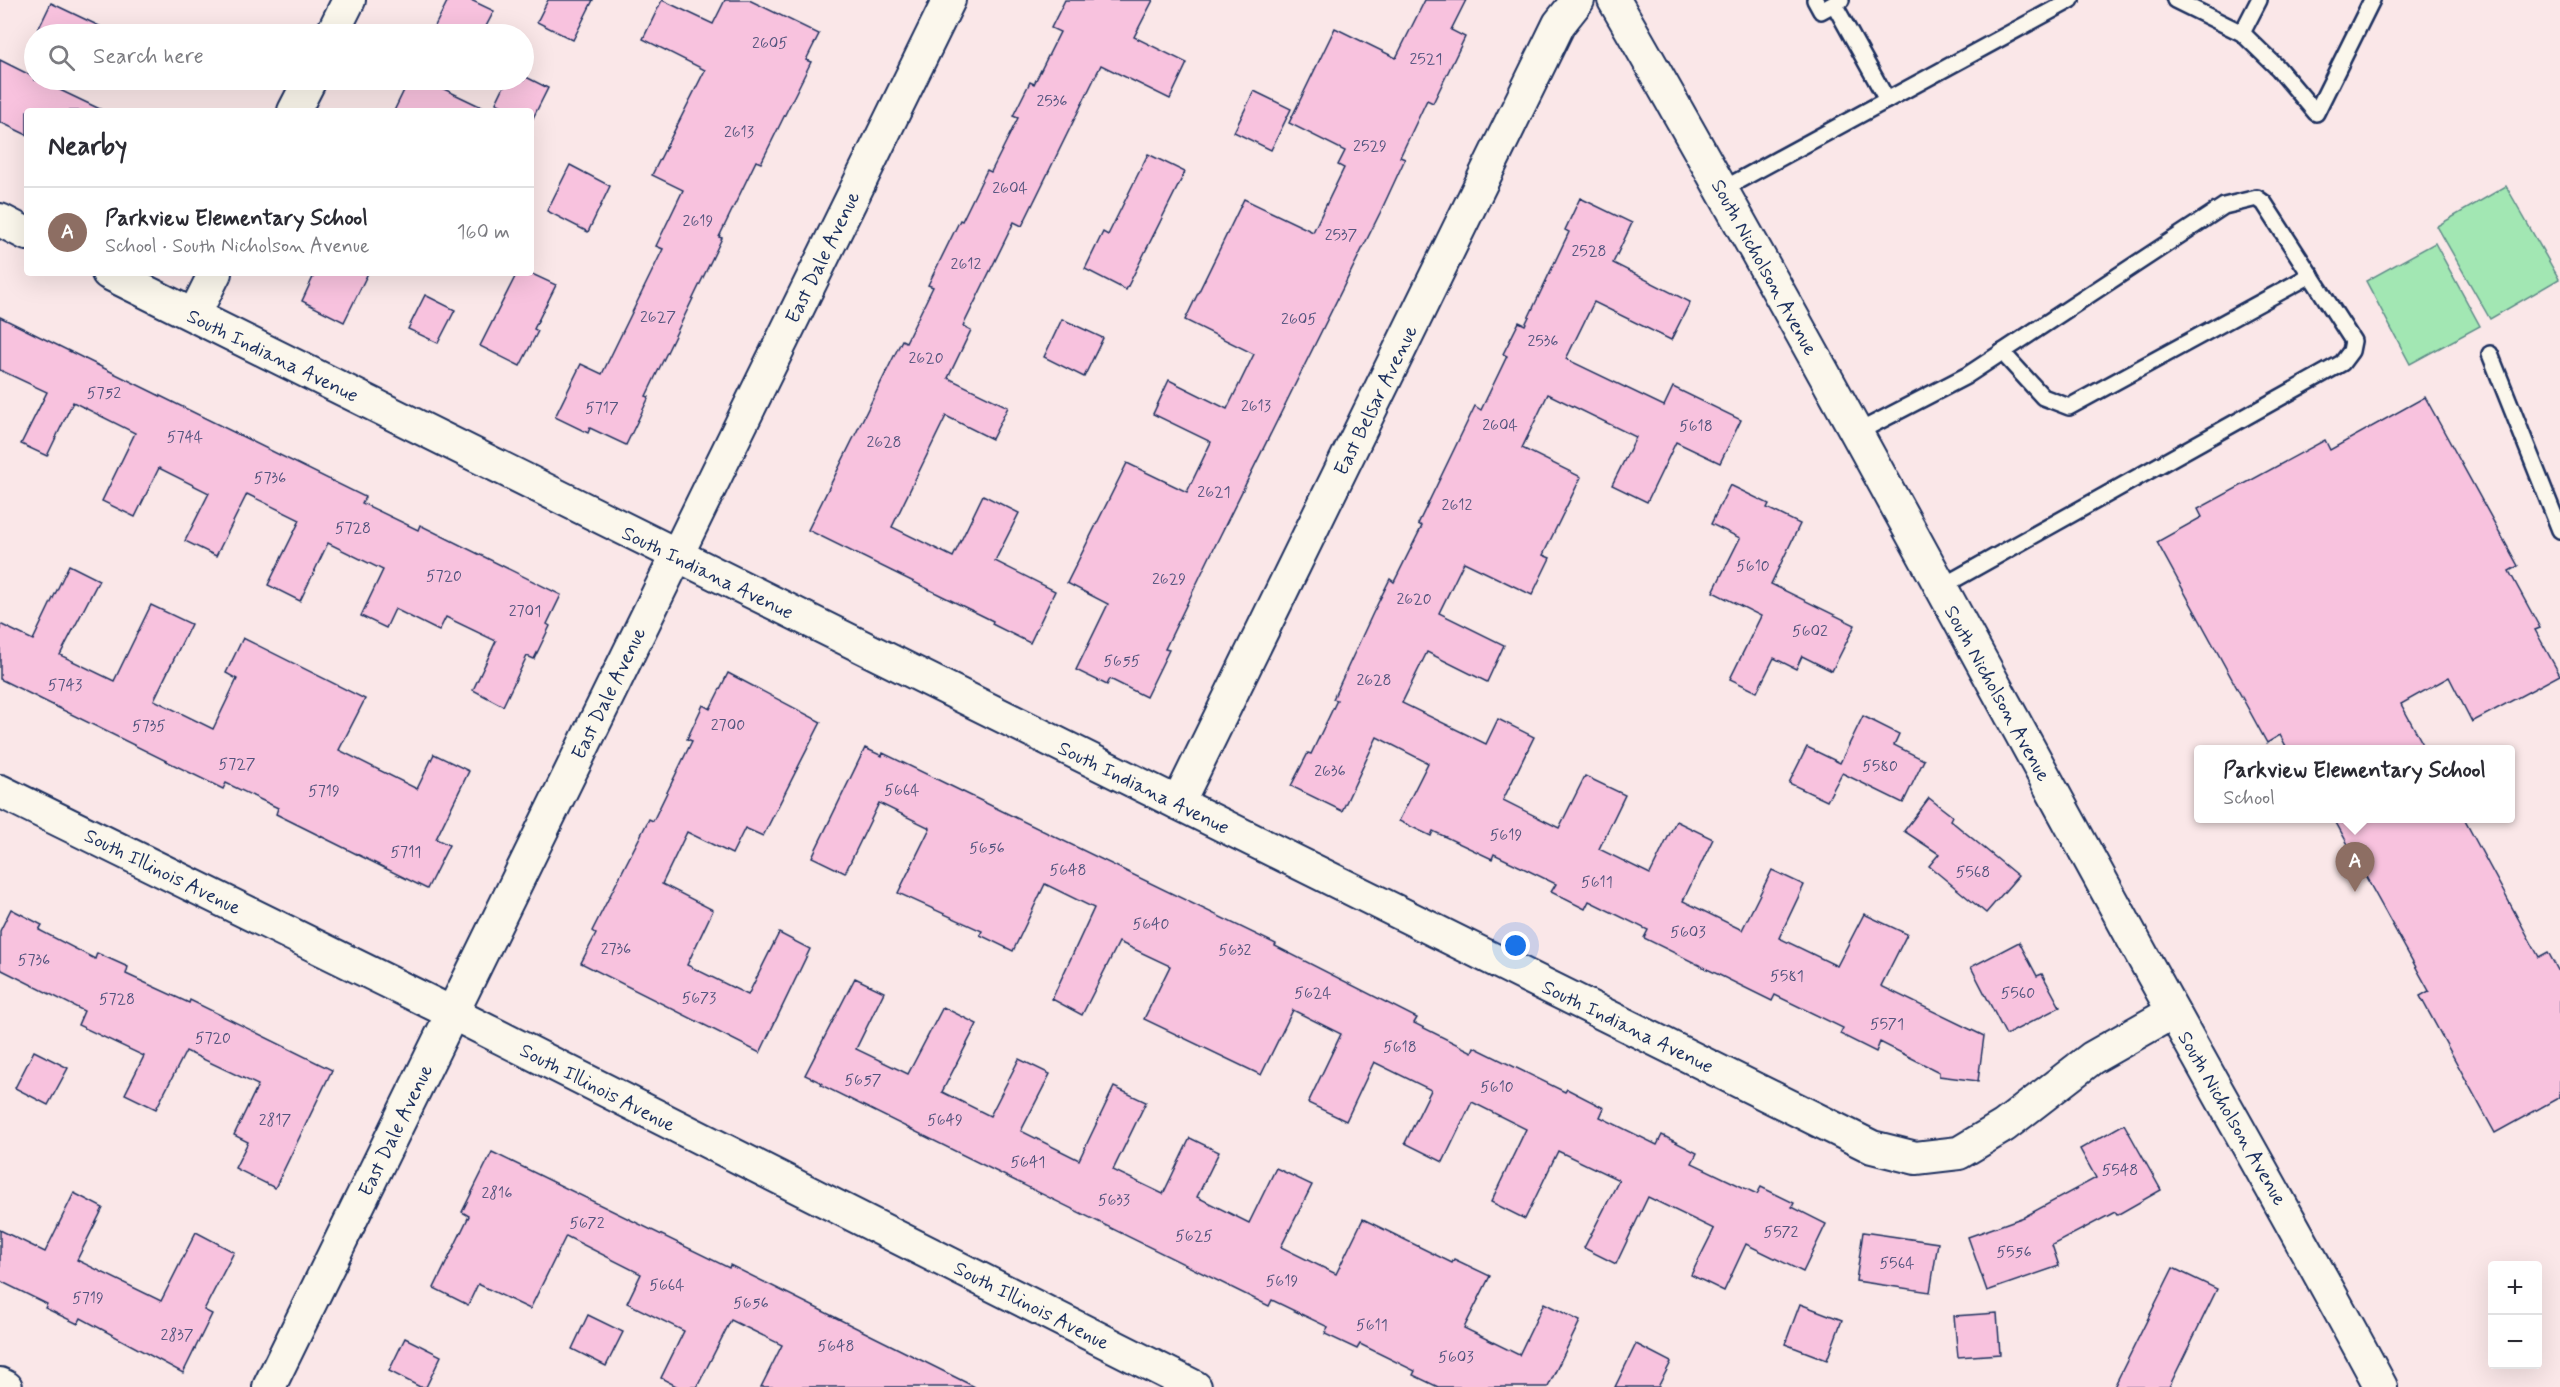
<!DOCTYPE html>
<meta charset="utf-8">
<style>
:root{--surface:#fff;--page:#f2f2f3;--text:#2b2b33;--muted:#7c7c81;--line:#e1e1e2;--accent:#b45309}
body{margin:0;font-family:Mynerve,sans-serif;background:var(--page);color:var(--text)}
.controls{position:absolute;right:18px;bottom:18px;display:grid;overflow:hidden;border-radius:6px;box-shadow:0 6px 24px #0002}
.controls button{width:54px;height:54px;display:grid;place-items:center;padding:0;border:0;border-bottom:2px solid var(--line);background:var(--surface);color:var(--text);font:30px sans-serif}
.you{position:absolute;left:1516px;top:946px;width:21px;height:21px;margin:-15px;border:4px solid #fff;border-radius:50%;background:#1a73e8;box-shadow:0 0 0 9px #1a73e833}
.badge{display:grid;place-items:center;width:39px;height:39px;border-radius:50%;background:var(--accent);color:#fff;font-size:20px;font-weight:700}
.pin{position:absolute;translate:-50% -50px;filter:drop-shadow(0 2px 3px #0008)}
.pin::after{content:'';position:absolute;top:32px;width:21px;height:18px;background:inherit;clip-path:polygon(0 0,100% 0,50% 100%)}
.popup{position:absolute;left:2194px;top:745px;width:321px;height:78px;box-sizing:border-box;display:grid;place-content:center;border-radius:6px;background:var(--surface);filter:drop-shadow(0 2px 4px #0005);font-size:20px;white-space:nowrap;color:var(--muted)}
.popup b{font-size:22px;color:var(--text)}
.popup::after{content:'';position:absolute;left:50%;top:100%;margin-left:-12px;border:12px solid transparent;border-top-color:var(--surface)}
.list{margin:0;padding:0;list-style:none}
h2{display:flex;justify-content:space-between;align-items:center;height:78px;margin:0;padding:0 24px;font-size:26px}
h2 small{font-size:20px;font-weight:400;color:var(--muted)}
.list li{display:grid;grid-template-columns:39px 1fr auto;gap:18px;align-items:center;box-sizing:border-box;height:90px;padding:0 24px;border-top:2px solid var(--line)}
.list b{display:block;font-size:22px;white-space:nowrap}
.list p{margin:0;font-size:20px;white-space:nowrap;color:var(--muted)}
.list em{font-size:20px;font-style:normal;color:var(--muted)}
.icon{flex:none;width:33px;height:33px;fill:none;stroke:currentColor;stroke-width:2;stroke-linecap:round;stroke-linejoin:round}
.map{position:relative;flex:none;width:2560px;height:1387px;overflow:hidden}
.search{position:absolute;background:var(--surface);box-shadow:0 6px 24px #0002;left:24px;top:24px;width:510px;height:66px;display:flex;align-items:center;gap:15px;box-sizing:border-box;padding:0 21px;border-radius:33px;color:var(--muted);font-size:22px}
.panel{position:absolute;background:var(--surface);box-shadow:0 6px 24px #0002;left:24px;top:108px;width:510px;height:168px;border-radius:6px}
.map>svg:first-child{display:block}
.green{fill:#a2e7b3;stroke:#5e8b88;stroke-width:1.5}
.building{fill:#f8c2de;stroke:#1b2f5e;stroke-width:1.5}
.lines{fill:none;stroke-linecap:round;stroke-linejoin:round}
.lane-casing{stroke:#1b2f5e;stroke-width:20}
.street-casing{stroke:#1b2f5e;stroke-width:36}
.lane{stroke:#fbf7ec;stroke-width:15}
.street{stroke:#fbf7ec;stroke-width:32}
.labels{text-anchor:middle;stroke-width:5;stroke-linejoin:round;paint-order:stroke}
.number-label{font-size:16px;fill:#52547e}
.street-label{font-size:20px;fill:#1b2f5e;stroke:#fbf7ec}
</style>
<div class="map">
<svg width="2560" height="1387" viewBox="0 0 2560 1387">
<rect width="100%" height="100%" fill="#fae7e8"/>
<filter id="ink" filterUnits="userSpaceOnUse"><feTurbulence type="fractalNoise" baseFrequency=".0167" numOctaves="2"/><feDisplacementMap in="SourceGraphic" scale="12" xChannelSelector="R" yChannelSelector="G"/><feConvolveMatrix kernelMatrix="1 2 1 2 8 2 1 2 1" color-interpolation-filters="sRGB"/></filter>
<g filter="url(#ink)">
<g class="green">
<path d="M2506,186L2559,279L2490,319L2437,226Z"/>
<path d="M2435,243L2480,326L2410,364L2366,281Z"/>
</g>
<g class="building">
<path d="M448,0H471L494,11L482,34H431Z"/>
<path d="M548,0H593L573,40L537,22Z"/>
<path d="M662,0L713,24L725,0H749L819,34L806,60L811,62L761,163L756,161L719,237L722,238L646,396L649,397L626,445L590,428L588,433L555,417L581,364L602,374L663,249L656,246L683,190L652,175L705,70L643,39Z"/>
<path d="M1065,0H1153L1134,37L1187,63L1170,99L1101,65L1022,226L1014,222L963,326L971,330L948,378L1008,407L992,439L946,416L892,527L953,557L983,495L1019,513L995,561L1055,591L1030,643L992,624L993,621L808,530L902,340L906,342L933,287L928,285L960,220L962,221L987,170L991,172L1018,118L1013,116L1030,82L1034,84L1060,32L1051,28Z"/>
<path d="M1425,0H1466L1451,30L1465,37L1433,103L1427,100L1400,157L1405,159L1380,213L1211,554L1165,649L1169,650L1146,697L1110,679L1107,685L1076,670L1108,604L1067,583L1127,463L1187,492L1211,442L1153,414L1169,380L1227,409L1254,354L1185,320L1244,199L1313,232L1344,168L1338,165L1345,151L1289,123L1335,28L1396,58Z"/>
<path d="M51,3L116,34H36Z"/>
<path d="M0,60L34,77V80H39L104,111H27V135L0,122Z"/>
<path d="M524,76L548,88L532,120L531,111H513L496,103L507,80H524Z"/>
<path d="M409,80H425L490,111H394Z"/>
<path d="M1254,91L1291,109L1271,150L1234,132Z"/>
<path d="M1148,154L1185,172L1126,290L1085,269L1103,232L1108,235Z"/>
<path d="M570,165L610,186L588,232L547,211Z"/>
<path d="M1580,198L1632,223L1613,263L1690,302L1671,340L1594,302L1566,359L1664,406L1673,387L1741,420L1720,463L1676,442L1647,502L1612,485L1636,437L1548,394L1522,448L1581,477L1543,555L1550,558L1532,595L1464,562L1439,613L1504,645L1487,682L1427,652L1402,703L1486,744L1498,719L1534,737L1503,800L1559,828L1585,776L1625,795L1599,849L1650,874L1676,821L1713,839L1683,901L1742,930L1772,870L1804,885L1779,938L1837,966L1864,914L1907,934L1881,986L1984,1036L1978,1081L1939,1076V1072L1880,1042L1876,1052L1840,1034L1843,1028L1775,995L1772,1001L1644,938L1648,930L1589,901L1585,909L1551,892L1556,884L1494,854L1492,859L1433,831L1431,836L1399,821L1428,763L1377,737L1342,811L1291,786L1308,753L1311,754L1337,700L1333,699L1373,613L1390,579L1394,582L1422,526L1418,524L1475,406L1481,410L1507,356L1503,354L1519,322L1525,325L1569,232L1565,230Z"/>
<path d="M315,273H368L344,322L302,301Z"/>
<path d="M517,273H530L556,285L534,329L538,331L520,366L480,346Z"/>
<path d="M425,295L455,310L438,343L408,329Z"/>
<path d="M0,317L365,497L362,503L418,530L420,525L561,595L547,624L550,626L534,659L527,656L503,706L473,690L496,641L446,617L439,631L395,609L386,628L361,616L383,570L328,543L300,601L268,585L300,520L247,494L216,556L185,541L209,493L159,468L135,517L102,501L135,433L73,402L47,456L21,444L47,392L0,370Z"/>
<path d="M1062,319L1103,338L1084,377L1044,357Z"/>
<path d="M2425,397L2518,566L2509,571L2540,628L2535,630L2560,675L2472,722L2449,677L2401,704L2426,750H2288L2280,735L2267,743L2157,542L2202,517L2198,509L2325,440L2330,450Z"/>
<path d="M1730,485L1769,504L1767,508L1800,524L1771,584L1855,625L1832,671L1802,656L1796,669L1774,658L1757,692L1730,679L1761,616L1713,592L1740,538L1711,524Z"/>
<path d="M69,565L99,580L60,655L114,681L151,605L191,624L154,700L213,729L237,679L226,673L243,638L365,699L339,750L417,789L434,754L469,771L436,839L449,845L427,889L276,814L278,808L226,783L223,789L0,679V624L33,640Z"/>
<path d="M728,673L821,722L763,836L745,828L732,854L687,832L662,884L713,910L687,965L748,995L779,933L810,949L760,1053L581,963L596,934L592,931L649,819L653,821L692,741L687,739L703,705L710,709Z"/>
<path d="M1863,716L1899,734L1894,745L1924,760L1903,803L1842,773L1827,801L1789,783L1807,747L1840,763Z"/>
<path d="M865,748L882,756L883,753L961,791L1276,944L1275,946L1417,1018L1414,1023L1472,1052L1474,1047L1565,1092L1567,1089L1604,1108L1600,1117L1657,1145L1662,1135L1697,1153L1692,1163L1757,1194L1761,1187L1794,1203L1792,1207L1826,1224L1803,1272L1746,1244L1724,1291L1691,1275L1714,1229L1648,1197L1616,1264L1584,1248L1619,1180L1558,1151L1525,1219L1491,1202L1526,1129L1472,1102L1443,1162L1405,1143L1431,1090L1374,1062L1346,1121L1308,1103L1341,1034L1293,1010L1261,1075L1144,1019L1170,966L1119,942L1082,1015L1052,999L1094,908L1045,884L1013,951L980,935L982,931L898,893L930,828L879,803L845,873L812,857Z"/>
<path d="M1929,798L1952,816L1950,820L2018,876L1986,913L1929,866L1939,854L1904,831Z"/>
<path d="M2334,819H2464L2539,957L2548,952L2560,974V1097L2495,1133L2420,996L2429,991Z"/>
<path d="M11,909L42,925L39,930L95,959L97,953L128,967L126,974L189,1003L190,1000L332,1070L275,1188L235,1168L248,1142L234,1135L258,1085L186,1051L156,1109L125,1094L144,1056L78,1025L84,1011L0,969V931Z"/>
<path d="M2019,942L2037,976L2042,974L2060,1007L2006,1035L1971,967Z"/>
<path d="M855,978L884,992L856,1049L908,1074L943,1007L977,1024L942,1092L990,1116L1019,1059L1050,1074L1021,1131L1079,1160L1114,1087L1146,1102L1113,1170L1163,1194L1190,1138L1219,1152L1197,1197L1249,1223L1276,1168L1312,1185L1281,1247L1336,1274L1363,1219L1452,1263L1454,1259L1490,1276L1464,1328L1519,1355L1544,1303L1580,1321L1548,1387H1438L1413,1375L1415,1371L1360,1344L1357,1349L1325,1334L1328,1327L1272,1300L1269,1306L821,1085L822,1083L805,1075Z"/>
<path d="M34,1051L68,1068L48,1105L15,1088Z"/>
<path d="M2124,1124L2161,1190L2117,1215L2115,1212L2052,1245L2059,1266L1987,1291L1968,1237L2024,1217L2096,1178L2080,1149Z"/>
<path d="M492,1152L729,1268L730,1265L975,1387H761L782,1345L731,1320L697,1387H678L661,1378L684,1331L627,1303L641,1274L566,1236L530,1309L478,1284L468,1305L434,1288L469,1216L462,1212Z"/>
<path d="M74,1193L103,1208L77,1260L161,1301L196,1232L234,1252L204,1310L212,1314L183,1373L81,1318L78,1324L45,1308L47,1304L0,1281V1230L45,1252Z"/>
<path d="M1863,1232L1938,1243L1930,1292L1856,1281Z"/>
<path d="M2173,1268L2217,1289L2169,1387H2114Z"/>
<path d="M1800,1304L1842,1320L1827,1360L1785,1344Z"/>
<path d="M1997,1313L2000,1354L1958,1357L1954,1316Z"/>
<path d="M588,1315L623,1332L606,1366L572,1349Z"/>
<path d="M405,1338L441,1356L426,1387H420L389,1371Z"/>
<path d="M1636,1344L1671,1362L1658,1387H1615Z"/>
</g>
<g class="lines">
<defs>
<g id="lane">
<path d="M1815,0L1821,11L1841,0"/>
<path d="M2175,0L2242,33L2278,68L2316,113L2372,0"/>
<path d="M1834,4L1887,100"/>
<path d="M2242,33L2259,0"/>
<path d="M1723,189L2071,0"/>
<path d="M2002,352L2043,397L2069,407L2311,275"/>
<path d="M2490,354L2560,530"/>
<path d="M1856,433L1966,376L2224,206L2257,198L2264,203L2353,341L2351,351L2342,363L1941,587"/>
</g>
<g id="street">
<path d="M1614,0C1787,301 1952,608 2119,913C2205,1072 2296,1228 2381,1387"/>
<path d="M332,34L349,0"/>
<path d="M294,111L310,80"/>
<path d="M0,220L27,234"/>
<path d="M108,273L1872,1147L1916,1158L1959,1153L2004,1126L2092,1058L2173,1012"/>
<path d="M194,315L215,273"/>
<path d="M0,791L452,1013L1195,1387"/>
<path d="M1178,803L1559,24L1578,0"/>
<path d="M0,1384L6,1387"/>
<path d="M269,1387L949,0"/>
</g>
</defs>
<use href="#lane" class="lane-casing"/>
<use href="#street" class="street-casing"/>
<use href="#lane" class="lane"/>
<use href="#street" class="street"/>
</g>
</g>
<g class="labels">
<g class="number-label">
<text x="770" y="48">2605</text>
<text x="1426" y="64">2521</text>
<text x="1052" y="106">2536</text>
<text x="739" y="137">2613</text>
<text x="1370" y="151">2529</text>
<text x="1010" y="193">2604</text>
<text x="698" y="226">2619</text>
<text x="1341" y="240">2537</text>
<text x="1589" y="256">2528</text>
<text x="966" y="269">2612</text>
<text x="658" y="322">2627</text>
<text x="1299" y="324">2605</text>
<text x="1543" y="346">2536</text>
<text x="926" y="363">2620</text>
<text x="104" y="398">5752</text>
<text x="1256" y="411">2613</text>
<text x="602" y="413">5717</text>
<text x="1500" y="430">2604</text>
<text x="1696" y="431">5618</text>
<text x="185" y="442">5744</text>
<text x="884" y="447">2628</text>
<text x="270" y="483">5736</text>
<text x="1214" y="497">2621</text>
<text x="1457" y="510">2612</text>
<text x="353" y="533">5728</text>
<text x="1753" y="571">5610</text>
<text x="444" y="581">5720</text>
<text x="1169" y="584">2629</text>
<text x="1414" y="604">2620</text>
<text x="525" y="616">2701</text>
<text x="1810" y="636">5602</text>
<text x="1122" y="666">5655</text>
<text x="1374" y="685">2628</text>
<text x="65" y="690">5743</text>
<text x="728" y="730">2700</text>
<text x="149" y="731">5735</text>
<text x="237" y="769">5727</text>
<text x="1880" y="771">5580</text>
<text x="1330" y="776">2636</text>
<text x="902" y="795">5664</text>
<text x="324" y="796">5719</text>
<text x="1506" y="840">5619</text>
<text x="987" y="853">5656</text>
<text x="406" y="857">5711</text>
<text x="1068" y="875">5648</text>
<text x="1973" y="877">5568</text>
<text x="1597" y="887">5611</text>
<text x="1151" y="929">5640</text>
<text x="1688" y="937">5603</text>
<text x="616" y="954">2736</text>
<text x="1235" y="955">5632</text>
<text x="34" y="965">5736</text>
<text x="1787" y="981">5581</text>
<text x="1313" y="998">5624</text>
<text x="2018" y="998">5560</text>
<text x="699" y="1003">5673</text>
<text x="117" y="1004">5728</text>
<text x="1887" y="1029">5571</text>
<text x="213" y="1043">5720</text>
<text x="1400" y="1052">5618</text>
<text x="863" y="1085">5657</text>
<text x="1497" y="1092">5610</text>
<text x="275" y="1125">2817</text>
<text x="945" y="1125">5649</text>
<text x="1028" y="1167">5641</text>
<text x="2120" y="1175">5548</text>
<text x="497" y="1198">2816</text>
<text x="1114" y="1205">5633</text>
<text x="587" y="1228">5672</text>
<text x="1781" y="1237">5572</text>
<text x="1194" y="1241">5625</text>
<text x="2014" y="1257">5556</text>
<text x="1897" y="1268">5564</text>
<text x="1282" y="1286">5619</text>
<text x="667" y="1290">5664</text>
<text x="88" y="1303">5719</text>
<text x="751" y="1308">5656</text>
<text x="1372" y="1330">5611</text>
<text x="177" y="1340">2837</text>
<text x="836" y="1351">5648</text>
<text x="1456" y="1362">5603</text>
</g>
<g class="street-label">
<text transform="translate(822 257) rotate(-64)" y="7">East Dale Avenue</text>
<text transform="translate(1765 267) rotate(61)" y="7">South Nicholson Avenue</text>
<text transform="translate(273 355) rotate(26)" y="7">South Indiana Avenue</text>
<text transform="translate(1375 400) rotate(-64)" y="7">East Belsar Avenue</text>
<text transform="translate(708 572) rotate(26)" y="7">South Indiana Avenue</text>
<text transform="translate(608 693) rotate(-64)" y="7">East Dale Avenue</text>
<text transform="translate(1998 693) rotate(61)" y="7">South Nicholson Avenue</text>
<text transform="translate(1144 787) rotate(26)" y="7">South Indiana Avenue</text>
<text transform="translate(163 871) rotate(26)" y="7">South Illinois Avenue</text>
<text transform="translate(1628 1026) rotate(26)" y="7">South Indiana Avenue</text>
<text transform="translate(598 1087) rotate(27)" y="7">South Illinois Avenue</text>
<text transform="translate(2233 1118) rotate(60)" y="7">South Nicholson Avenue</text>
<text transform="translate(395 1130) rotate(-64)" y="7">East Dale Avenue</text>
<text transform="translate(1032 1305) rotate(27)" y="7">South Illinois Avenue</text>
</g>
</g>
</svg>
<div class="controls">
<button>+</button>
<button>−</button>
</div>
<div class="you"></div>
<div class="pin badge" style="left:2355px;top:892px;background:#8d6e63">A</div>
<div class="popup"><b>Parkview Elementary School</b>School</div>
<div class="search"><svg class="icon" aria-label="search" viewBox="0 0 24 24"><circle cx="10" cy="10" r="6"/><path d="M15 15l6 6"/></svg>Search here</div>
<section class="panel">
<h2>Nearby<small></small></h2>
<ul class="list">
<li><span class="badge" style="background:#8d6e63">A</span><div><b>Parkview Elementary School</b><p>School · South Nicholson Avenue</p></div><em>160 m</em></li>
</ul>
</section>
</div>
